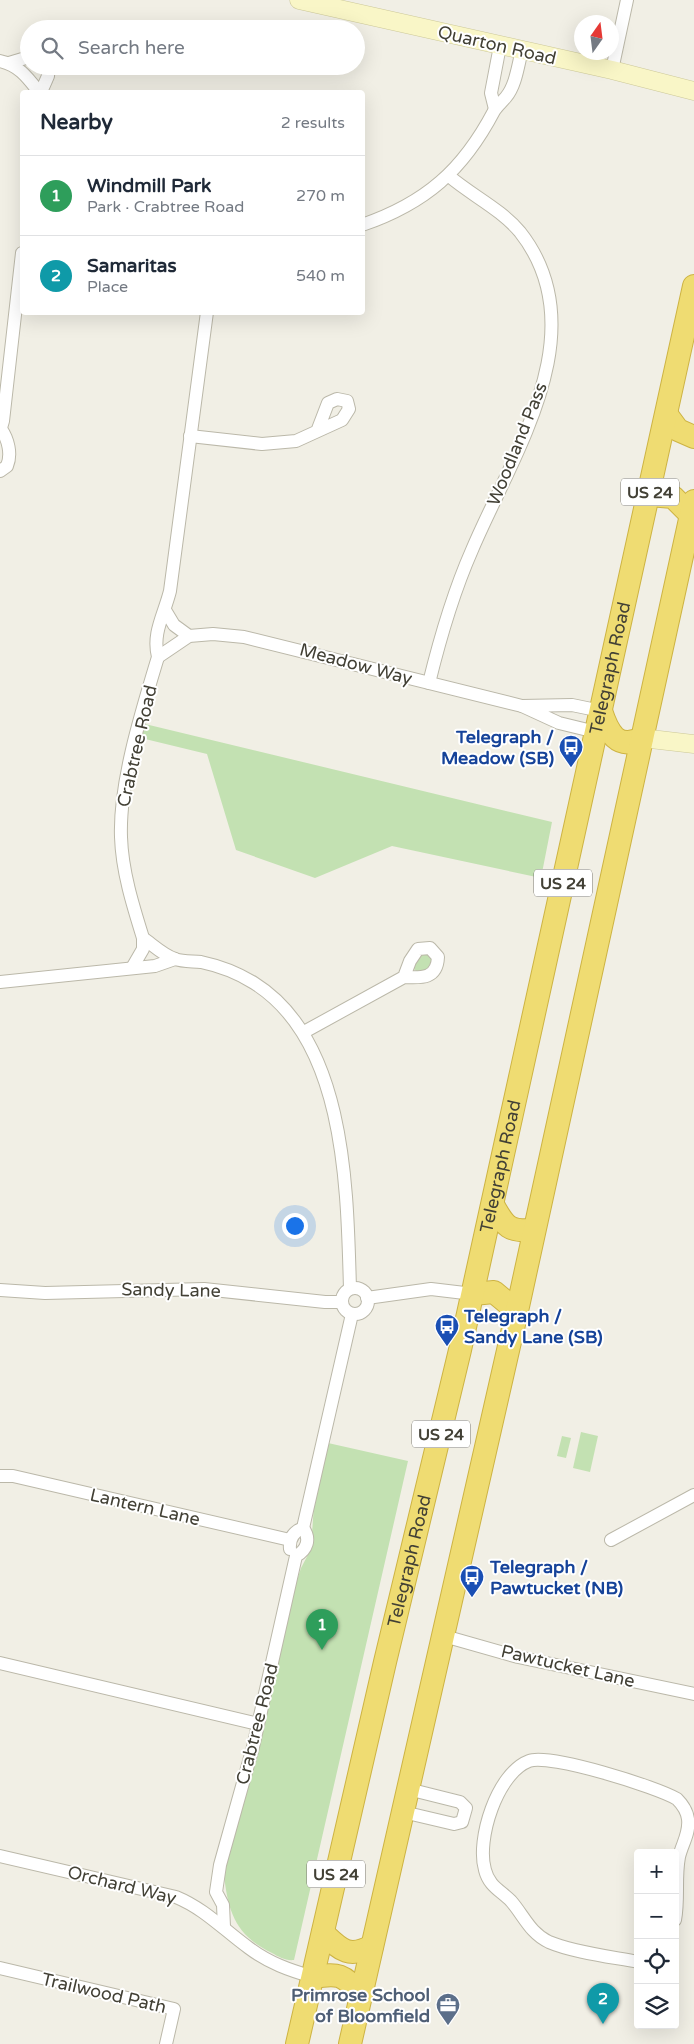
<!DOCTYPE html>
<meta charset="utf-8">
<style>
:root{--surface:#fff;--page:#f6f6f7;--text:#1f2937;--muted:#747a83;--line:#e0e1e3;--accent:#e46729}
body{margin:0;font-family:"Varela Round",sans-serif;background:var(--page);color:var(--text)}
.controls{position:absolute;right:15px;bottom:15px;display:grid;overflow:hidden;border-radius:5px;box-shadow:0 5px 20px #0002}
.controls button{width:45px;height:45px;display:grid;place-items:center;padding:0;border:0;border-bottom:1px solid var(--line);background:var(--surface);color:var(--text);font:25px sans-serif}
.compass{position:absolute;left:574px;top:15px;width:45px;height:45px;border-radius:50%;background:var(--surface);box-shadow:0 5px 20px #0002;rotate:14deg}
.you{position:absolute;left:294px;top:1225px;width:18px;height:18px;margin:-12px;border:4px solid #fff;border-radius:50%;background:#1a73e8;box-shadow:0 0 0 8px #1a73e833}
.badge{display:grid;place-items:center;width:32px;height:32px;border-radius:50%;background:var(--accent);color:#fff;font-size:16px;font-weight:700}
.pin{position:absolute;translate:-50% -41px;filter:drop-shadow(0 1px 2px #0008)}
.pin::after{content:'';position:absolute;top:26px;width:18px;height:15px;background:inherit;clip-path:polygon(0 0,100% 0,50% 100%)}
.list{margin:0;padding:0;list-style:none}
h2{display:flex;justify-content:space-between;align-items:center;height:65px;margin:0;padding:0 20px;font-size:21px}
h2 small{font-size:16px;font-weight:400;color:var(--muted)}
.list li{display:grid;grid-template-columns:32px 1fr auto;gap:15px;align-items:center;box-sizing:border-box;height:80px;padding:0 20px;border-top:1px solid var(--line)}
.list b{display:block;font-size:19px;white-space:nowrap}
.list p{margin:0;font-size:16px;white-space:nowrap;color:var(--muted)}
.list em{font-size:16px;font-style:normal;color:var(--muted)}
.icon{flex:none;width:28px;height:28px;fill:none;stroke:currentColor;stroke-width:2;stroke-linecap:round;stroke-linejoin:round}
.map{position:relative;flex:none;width:694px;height:2044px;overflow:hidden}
.search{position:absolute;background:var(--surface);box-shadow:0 5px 20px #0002;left:20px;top:20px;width:345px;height:55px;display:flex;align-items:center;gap:12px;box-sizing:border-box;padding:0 18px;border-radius:28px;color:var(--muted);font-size:19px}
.panel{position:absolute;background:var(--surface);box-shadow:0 5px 20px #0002;left:20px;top:90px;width:345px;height:225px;border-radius:5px}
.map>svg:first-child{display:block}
.green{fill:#c3e1b2}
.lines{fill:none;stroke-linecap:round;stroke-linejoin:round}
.street-casing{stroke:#bbb8a9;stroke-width:14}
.secondary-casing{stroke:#ccc899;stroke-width:19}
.highway-casing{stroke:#cdb343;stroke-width:24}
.street{stroke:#fff;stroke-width:12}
.secondary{stroke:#f9f6c7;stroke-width:18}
.highway{stroke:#efdc72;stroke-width:22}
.labels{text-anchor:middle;stroke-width:4;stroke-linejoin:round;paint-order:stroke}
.shield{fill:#fff;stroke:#7b7972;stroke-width:1}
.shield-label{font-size:16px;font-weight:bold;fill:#424035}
.street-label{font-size:18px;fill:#424035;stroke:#fff}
.transit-label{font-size:18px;font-weight:bold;fill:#164399;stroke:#fff;text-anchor:start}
.service-label{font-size:18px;font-weight:bold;fill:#4e5e75;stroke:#fff;text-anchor:end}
</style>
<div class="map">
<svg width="694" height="2044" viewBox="0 0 694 2044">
<rect width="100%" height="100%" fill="#f1efe5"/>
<g class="green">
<path d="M145,724L552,822L541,878L392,846L315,878L236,850L207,754L141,738Z"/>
<path d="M421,954H427L432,958L433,967L418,973L413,968Z"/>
<path d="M581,1432L598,1436L590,1472L573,1468Z"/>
<path d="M562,1436L571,1438L566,1458L557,1456Z"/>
<path d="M328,1443L408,1461L294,1960C286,1961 279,1957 272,1953C236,1936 228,1912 224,1875L293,1592L301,1568L311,1549L314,1504Z"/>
</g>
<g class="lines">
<defs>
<g id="street">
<path d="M0,61C19,65 28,78 39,92"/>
<path d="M9,63L29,57"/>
<path d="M612,70L627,0"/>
<path d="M41,92L48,76L49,66"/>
<path d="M495,109L491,93L500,46"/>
<path d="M362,225C426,203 463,170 494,111C497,106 502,102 506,97C516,85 518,65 522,50"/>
<path d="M207,312L170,591C164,615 152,633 158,657C142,710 119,783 121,837C122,871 133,906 143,938C153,945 163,955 175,959C183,962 193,961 201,962C220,966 238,973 254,983C347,1041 347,1192 350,1288"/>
<path d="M0,431L3,421L22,253"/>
<path d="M190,436L262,444L296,441L342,420L349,409L347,401L337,399L328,403L318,429"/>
<path d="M0,471L7,466C12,454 8,439 1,429"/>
<path d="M165,610L174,625L189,636"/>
<path d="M158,657L189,636L213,634L244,637L522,706"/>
<path d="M429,683C440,638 453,593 472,550C512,455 598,331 520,232C501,209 471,195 449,176"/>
<path d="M596,732L559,723L522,706L572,705L601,711"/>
<path d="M132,968L143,949V938"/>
<path d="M0,982L155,966L175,959"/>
<path d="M304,1032L404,977C422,978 437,979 438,957L430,948L418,949L410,961L404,977"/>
<circle cx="355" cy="1301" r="13"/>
<path d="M0,1290L45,1293L204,1289L325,1302H341"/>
<path d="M367,1298L431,1289L473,1294"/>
<path d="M0,1476H13L290,1540"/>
<path d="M611,1540L694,1495"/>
<path d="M290,1549C289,1539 293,1532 303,1528L352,1314"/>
<path d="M444,1636L518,1657L694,1694"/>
<path d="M0,1663L258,1724"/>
<path d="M403,1812L454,1824L462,1822L466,1808L460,1802L408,1789"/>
<path d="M0,1856L176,1897C205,1909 224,1930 249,1948C269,1963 289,1970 313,1977"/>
<path d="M224,1927L223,1905L216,1892L220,1865L253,1747L296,1556C307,1550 311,1539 303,1528"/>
<path d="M638,1962C612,1957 572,1952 549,1942C530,1933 524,1916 511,1901C500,1890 489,1886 485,1870C476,1840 497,1773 529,1761C549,1753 657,1787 677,1799C683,1805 687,1811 688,1819C690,1833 682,1844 679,1857C675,1878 679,1899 675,1920"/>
<path d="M0,1968L174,2009L166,2044"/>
</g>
<g id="secondary">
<path d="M299,0L612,70L694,91"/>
<path d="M642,738L694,744"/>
</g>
<g id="highway">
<path d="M667,415L678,430L694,437"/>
<path d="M649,495L673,497L691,515"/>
<path d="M601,711C608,732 617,751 642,738"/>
<path d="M493,1205C505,1227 509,1232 534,1230"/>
<path d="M473,1294L494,1292L517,1311"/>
<path d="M323,1933C340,1949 348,1959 372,1946"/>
<path d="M313,1977C339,1973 343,1974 360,1994"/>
<path id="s1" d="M297,2044L385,1662L460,1350L694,286"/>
<path d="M350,2044L517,1311L694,501"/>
</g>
</defs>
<use href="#street" class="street-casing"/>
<use href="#secondary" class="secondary-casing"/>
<use href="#highway" class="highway-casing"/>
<use href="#street" class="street"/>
<use href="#secondary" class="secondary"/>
<use href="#highway" class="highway"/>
</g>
<defs>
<symbol id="bus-pin" viewBox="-11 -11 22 30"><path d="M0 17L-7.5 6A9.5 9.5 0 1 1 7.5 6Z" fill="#1a4fb4" stroke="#fff"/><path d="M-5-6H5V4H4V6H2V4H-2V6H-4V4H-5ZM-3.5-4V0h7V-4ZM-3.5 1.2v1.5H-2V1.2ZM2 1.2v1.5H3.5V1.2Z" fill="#fff"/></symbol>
<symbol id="office-pin" viewBox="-11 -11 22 30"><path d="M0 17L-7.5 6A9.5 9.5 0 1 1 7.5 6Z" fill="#5c6f8a" stroke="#fff"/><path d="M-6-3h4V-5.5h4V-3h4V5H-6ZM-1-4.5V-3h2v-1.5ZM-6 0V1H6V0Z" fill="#fff"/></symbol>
</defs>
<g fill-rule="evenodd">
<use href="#bus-pin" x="557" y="733" width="28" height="38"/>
<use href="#bus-pin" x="433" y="1312" width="28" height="38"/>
<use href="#bus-pin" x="458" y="1563" width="28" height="38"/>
<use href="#office-pin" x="434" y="1991" width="28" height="38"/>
</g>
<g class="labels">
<g class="shield">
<rect x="621" y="478.5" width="58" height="27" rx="4"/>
<rect x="534" y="869.5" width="58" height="27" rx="4"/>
<rect x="412" y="1420.5" width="58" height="27" rx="4"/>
<rect x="307" y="1860.5" width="58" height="27" rx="4"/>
</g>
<g class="shield-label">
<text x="650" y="498">US 24</text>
<text x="563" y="889">US 24</text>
<text x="441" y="1440">US 24</text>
<text x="336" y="1880">US 24</text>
</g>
<g class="street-label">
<text transform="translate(497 45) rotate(13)" y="6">Quarton Road</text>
<text transform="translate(517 444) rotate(-68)" y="6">Woodland Pass</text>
<text transform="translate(356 664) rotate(15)" y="6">Meadow Way</text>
<text dy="6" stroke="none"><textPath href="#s1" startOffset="1411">Telegraph Road</textPath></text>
<text transform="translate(137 746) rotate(-77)" y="6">Crabtree Road</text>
<text dy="6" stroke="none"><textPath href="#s1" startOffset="901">Telegraph Road</textPath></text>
<text transform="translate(171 1290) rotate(1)" y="6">Sandy Lane</text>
<text transform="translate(145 1507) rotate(13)" y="6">Lantern Lane</text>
<text dy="6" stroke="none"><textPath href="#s1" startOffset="496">Telegraph Road</textPath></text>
<text transform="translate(568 1666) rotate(13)" y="6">Pawtucket Lane</text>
<text transform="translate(257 1724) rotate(-76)" y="6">Crabtree Road</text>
<text transform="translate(122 1885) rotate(14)" y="6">Orchard Way</text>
<text transform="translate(104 1993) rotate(13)" y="6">Trailwood Path</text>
</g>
<g class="transit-label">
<text x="554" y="743" text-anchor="end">Telegraph /<tspan x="554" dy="21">Meadow (SB)</tspan></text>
<text x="464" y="1322">Telegraph /<tspan x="464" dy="21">Sandy Lane (SB)</tspan></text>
<text x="490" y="1573">Telegraph /<tspan x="490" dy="21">Pawtucket (NB)</tspan></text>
</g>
<g class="service-label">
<text x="430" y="2001">Primrose School<tspan x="430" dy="21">of Bloomfield</tspan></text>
</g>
</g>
</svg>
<div class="controls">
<button>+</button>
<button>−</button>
<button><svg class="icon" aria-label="locate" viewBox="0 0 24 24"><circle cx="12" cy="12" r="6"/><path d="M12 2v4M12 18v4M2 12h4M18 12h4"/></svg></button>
<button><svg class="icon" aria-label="layers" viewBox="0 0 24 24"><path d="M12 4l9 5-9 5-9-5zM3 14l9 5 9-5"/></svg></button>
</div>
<svg class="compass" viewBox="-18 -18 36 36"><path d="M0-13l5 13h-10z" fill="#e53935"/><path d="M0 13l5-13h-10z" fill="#747a83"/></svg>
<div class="you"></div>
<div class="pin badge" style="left:322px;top:1650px;background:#2e9e5b">1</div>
<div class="pin badge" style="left:603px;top:2024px;background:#0f9aa8">2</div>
<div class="search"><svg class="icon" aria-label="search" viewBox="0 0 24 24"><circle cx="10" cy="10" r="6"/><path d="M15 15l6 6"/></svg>Search here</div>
<section class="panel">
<h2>Nearby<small>2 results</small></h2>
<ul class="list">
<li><span class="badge" style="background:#2e9e5b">1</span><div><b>Windmill Park</b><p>Park · Crabtree Road</p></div><em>270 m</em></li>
<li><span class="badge" style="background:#0f9aa8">2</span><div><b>Samaritas</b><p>Place</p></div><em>540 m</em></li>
</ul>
</section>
</div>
